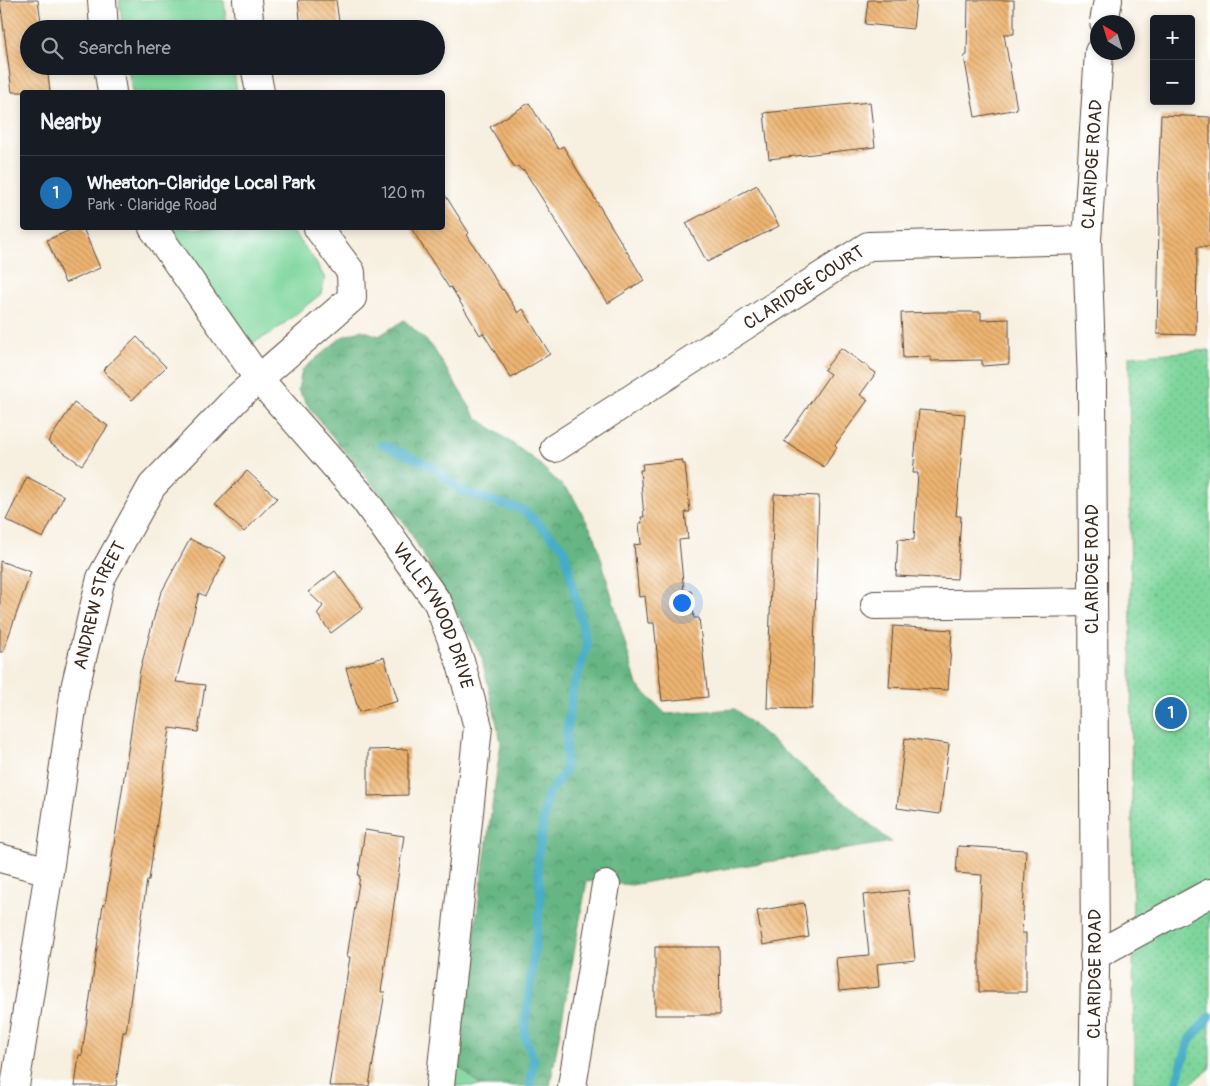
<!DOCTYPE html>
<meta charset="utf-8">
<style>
:root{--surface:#171b24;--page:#20242c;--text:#f1f3f6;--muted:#9ea1a6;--line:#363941;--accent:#1f6fb2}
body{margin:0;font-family:Pangolin,sans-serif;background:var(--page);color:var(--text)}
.controls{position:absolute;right:15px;top:15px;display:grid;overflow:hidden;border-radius:5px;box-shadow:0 2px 8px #0003}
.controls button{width:45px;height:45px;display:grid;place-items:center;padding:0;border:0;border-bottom:1px solid var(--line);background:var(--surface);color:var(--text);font:25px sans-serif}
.compass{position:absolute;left:1090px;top:15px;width:45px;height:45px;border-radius:50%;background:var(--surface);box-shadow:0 2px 8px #0003;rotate:322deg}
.you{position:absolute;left:681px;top:602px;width:18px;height:18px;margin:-12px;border:4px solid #fff;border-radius:50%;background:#1a73e8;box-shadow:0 0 0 8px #1a73e833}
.badge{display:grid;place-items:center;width:32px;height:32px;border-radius:50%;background:var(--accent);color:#fff;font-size:16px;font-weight:700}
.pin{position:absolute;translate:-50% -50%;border:2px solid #fff;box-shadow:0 1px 5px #0006}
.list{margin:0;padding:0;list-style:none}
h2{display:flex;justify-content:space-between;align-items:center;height:65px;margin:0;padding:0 20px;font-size:21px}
h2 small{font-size:16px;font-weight:400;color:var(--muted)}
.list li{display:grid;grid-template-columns:32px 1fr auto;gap:15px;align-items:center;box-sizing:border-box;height:75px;padding:0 20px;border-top:1px solid var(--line)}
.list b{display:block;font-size:19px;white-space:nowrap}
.list p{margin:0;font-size:16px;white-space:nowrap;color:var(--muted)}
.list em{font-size:16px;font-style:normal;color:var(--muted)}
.icon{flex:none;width:28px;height:28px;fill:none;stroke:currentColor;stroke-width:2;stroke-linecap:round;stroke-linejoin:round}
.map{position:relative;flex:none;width:1210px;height:1086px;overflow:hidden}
.search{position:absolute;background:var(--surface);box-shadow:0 2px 8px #0003;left:20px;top:20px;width:425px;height:55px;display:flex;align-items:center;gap:12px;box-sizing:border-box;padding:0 18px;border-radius:28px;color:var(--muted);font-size:19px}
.panel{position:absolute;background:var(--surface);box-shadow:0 2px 8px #0003;left:20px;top:90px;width:425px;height:140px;border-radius:5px}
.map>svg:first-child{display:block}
.grass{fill:#7dd59b;stroke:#5c805c}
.forest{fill:url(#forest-crowns);stroke:#507050}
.park{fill:url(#park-dots);stroke:#5c805c}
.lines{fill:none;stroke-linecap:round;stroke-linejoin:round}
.stream{stroke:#47adc6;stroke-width:9}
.building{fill:url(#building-back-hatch)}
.minor-casing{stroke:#57483b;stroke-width:30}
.minor{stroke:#fff;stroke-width:28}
.labels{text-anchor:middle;stroke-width:4;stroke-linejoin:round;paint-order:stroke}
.street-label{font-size:18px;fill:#3b2a1e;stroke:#fff}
</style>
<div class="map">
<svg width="1210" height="1086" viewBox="0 0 1210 1086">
<defs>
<pattern id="forest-crowns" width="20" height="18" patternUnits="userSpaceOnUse" patternTransform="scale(1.25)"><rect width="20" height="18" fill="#66b683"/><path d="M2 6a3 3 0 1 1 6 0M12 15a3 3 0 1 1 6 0" fill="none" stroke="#55946b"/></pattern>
<pattern id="park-dots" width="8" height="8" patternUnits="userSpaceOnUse" patternTransform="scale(1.25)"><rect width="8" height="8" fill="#7dd59b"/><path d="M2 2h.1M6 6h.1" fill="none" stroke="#6db785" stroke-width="1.8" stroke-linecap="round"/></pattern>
<pattern id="building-back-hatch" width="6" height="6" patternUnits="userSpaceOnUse" patternTransform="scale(1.25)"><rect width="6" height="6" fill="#eeb572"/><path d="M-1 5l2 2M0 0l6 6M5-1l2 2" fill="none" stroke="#c2935d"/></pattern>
</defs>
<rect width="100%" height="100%" fill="#fff"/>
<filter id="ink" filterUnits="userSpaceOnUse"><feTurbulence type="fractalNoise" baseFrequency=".02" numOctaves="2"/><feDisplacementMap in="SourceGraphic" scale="10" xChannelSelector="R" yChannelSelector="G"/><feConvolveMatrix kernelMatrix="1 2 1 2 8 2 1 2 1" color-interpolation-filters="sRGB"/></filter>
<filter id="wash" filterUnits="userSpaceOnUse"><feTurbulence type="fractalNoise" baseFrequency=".0096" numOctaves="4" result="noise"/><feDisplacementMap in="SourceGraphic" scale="20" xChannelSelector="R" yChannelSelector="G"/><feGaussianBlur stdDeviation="1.12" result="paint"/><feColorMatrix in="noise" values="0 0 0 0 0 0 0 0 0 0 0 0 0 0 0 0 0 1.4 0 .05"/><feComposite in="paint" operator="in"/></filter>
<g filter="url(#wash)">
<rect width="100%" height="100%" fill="#f7f0e1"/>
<g class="grass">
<path d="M119,0H224L227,29H123Z"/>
<path d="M128,66H233L237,92H132Z"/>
<path d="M171,228H290L313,258L325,278L321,294L272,333L252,343L241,331Z"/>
<path d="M456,1064L481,1086H453Z"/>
</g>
<path class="forest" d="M404,320L432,346L476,417L535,460L572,495L595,537L637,685L666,714L735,709L891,842L674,877L632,885L587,881L550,1086H481L456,1064L501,742L481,655L406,525L313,413L298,390L302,370L342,337L362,330L379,336Z"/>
<path class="park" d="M1210,350V1069L1187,1086L1134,1082L1129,356Z"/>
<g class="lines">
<g class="stream">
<path d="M382,444L435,468L461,491L525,511L564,548L587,646L572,691L567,731L565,772L547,796L537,862L541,897L524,1035L534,1059L530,1086"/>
<path d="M1175,1086L1189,1041L1210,1016"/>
</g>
</g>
<g id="blocks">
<g class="building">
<path d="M0,0H38L42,29H29V66H47L50,92H12Z"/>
<path d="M298,0H336L340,29H301Z"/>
<path d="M868,0H916L913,29L865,24Z"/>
<path d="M968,0H1014V34H1004L1017,109L975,117L964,56L967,55Z"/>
<path d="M870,102L875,147L769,159L764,113Z"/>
<path d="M529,103L558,149L563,146L644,280L608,303L524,170L522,171L518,166L515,168L490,127Z"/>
<path d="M1161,115L1210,117V247H1197L1196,335L1157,334L1159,225L1158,186Z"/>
<path d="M757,185L779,226L707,262L686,223Z"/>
<path d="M442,190L469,233L467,235L502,290L503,289L518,313L523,309L550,354L511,378L483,333L480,335L451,287L449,288L411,228H442Z"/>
<path d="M75,228H83L100,268L65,283L47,240Z"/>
<path d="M938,312H981V320L1009,319V364L982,366V360L931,361V357L903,358L901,313Z"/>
<path d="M137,337L166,367L132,400L103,370Z"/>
<path d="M841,348L876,373L860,395L868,400L835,445L837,447L824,467L784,441L830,374L824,370Z"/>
<path d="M74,403L108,426L82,465L48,442Z"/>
<path d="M919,410L965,414L956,516H961L957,579L896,576L898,539L914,540L918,473H913Z"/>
<path d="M682,460L683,464H685L690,512H685L688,539L679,540L684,592L691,591L694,618H699L708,697L662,701L654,623H648L645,596L639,597L634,545L641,544L639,523H642L641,517H644L640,470H643L642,464Z"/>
<path d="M247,471L277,498L244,532L215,505Z"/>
<path d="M27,477L64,496L43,538L6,520Z"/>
<path d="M774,494L819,496L812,709L767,708Z"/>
<path d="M190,539L226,557L205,596L199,593L176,682L205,685L198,732L170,728L149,880H147L126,1032H123L116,1086H75L79,1055H82L103,904L105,905L140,670L160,595Z"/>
<path d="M0,561L31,572L3,652H0Z"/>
<path d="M335,571L363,609L331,633L317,614L323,606L308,592Z"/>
<path d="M893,626L952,630L948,690L889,687Z"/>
<path d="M384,657L398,701L359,712L346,668Z"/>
<path d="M905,738L949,744L940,814L897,808Z"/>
<path d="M408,749V795L368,796V750Z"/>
<path d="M365,830L404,836L381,992H385L369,1086H329L350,957H347L360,876H358Z"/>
<path d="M958,846L1026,850L1022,933H1026V992H979V931L982,875L956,873Z"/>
<path d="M908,890L915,960L877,964L879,987L839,991L836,958L869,955L863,895Z"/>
<path d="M804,903L809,937L763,945L757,911Z"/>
<path d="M655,947H719L720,1015H655Z"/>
</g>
</g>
</g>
<g filter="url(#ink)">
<use href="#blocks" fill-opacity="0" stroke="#57483b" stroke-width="1"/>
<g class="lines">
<defs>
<g id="minor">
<path d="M102,0L104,29"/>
<path d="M247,0L250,29"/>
<path d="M1104,22L1108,0"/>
<path d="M108,66L112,92"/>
<path d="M255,66L260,92"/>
<path id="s1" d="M153,228L258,378L364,499L438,603L461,664L478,727L440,1086"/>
<path id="s2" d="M555,448L868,246L1087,240"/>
<path d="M875,605L1092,602"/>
<path d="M0,858L49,871"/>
<path d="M1094,956L1210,893"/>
<path id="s3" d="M15,1086L49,871L75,688L101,578L152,486L239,396L352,298L351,272L318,228"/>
<path d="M572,1086L606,885"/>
<path id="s4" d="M1093,1086L1095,969L1092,384L1087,240L1099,52"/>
</g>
</defs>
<use href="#minor" class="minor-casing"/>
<use href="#minor" class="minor"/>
</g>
</g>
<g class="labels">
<g class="street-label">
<text dy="6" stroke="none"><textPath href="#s4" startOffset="922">CLARIDGE ROAD</textPath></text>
<text dy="6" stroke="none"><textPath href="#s2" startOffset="296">CLARIDGE COURT</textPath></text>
<text transform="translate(1092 569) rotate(-90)" y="6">CLARIDGE ROAD</text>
<text dy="6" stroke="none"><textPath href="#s3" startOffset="489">ANDREW STREET</textPath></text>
<text dy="6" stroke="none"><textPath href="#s1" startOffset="481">VALLEYWOOD DRIVE</textPath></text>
<text dy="6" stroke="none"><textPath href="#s4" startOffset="112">CLARIDGE ROAD</textPath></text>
</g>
</g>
</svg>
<div class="controls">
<button>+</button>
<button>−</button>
</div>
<svg class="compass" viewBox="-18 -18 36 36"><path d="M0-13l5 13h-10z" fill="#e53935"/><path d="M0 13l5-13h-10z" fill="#9ea1a6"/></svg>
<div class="you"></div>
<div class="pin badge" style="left:1171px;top:713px">1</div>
<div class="search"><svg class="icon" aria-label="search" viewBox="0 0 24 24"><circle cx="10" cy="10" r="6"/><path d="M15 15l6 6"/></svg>Search here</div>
<section class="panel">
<h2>Nearby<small></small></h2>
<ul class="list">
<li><span class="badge">1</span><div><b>Wheaton-Claridge Local Park</b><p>Park · Claridge Road</p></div><em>120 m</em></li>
</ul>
</section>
</div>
